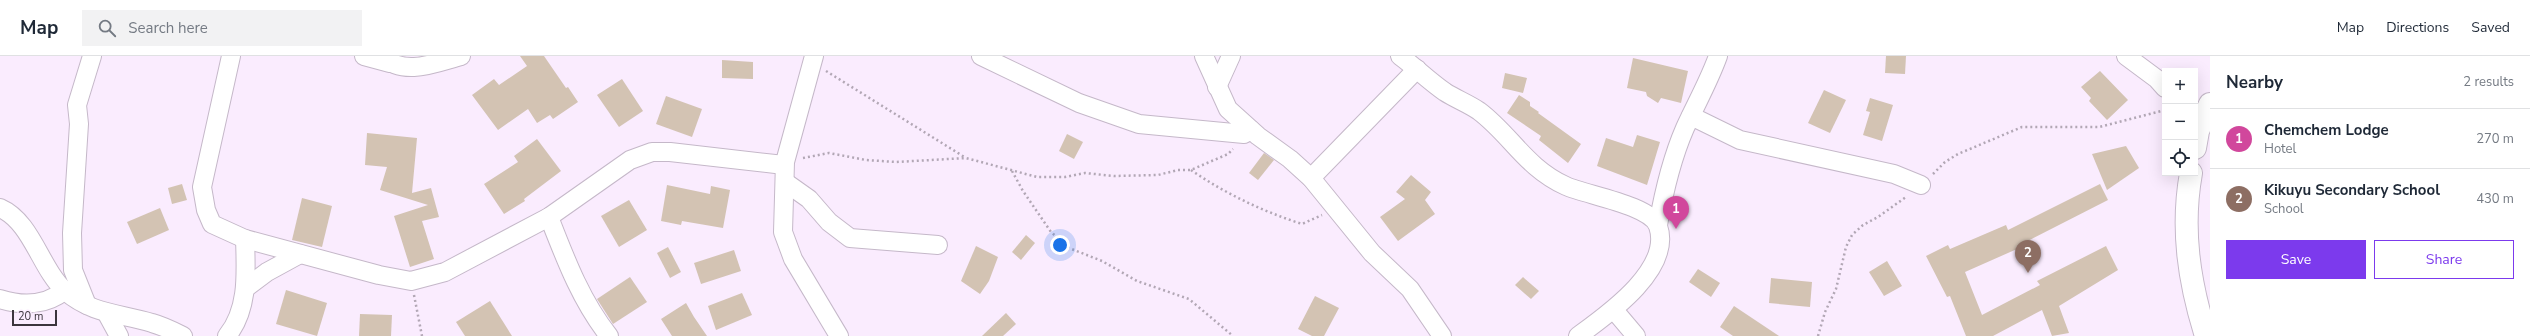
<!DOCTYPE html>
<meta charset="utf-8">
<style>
:root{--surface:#fff;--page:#f2f2f3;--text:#1f2937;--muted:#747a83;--line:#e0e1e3;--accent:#7c3aed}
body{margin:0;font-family:"Nunito Sans",sans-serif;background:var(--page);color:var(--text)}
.controls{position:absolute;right:12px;top:12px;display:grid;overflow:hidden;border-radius:0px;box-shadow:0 4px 16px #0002}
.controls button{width:36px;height:36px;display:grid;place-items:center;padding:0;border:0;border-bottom:1px solid var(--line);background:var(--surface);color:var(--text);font:20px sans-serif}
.scale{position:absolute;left:12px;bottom:10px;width:45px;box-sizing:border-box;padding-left:4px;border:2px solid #3b353d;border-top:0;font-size:11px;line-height:14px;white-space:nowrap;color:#3b353d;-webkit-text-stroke:3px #faecfe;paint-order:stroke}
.you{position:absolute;left:1060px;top:189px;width:14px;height:14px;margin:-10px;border:3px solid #fff;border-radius:50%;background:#1a73e8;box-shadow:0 0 0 6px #1a73e833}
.badge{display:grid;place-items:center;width:26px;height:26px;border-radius:50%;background:var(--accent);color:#fff;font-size:13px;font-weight:700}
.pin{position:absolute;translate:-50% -33px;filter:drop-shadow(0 1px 2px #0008)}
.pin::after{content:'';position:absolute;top:21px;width:14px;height:12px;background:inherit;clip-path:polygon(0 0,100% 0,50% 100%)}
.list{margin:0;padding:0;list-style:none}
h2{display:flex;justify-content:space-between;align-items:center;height:52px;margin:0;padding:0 16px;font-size:17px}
h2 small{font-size:13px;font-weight:400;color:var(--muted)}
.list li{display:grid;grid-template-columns:26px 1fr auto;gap:12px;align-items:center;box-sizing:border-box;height:60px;padding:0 16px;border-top:1px solid var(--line)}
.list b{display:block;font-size:15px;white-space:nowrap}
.list p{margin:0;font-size:13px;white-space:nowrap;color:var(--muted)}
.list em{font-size:13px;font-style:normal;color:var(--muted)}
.actions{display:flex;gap:8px;padding:12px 16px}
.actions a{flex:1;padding:9px 0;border:1px solid var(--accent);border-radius:0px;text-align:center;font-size:14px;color:var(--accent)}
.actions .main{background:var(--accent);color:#fff}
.icon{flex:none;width:22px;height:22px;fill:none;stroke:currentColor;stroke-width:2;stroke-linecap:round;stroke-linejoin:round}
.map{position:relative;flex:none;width:2210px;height:280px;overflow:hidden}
header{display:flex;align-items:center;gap:24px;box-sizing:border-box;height:56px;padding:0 20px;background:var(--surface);border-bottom:1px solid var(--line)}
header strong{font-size:19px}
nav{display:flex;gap:22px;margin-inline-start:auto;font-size:14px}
.search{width:280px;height:36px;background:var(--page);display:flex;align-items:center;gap:10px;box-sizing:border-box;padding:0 14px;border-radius:0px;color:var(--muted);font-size:15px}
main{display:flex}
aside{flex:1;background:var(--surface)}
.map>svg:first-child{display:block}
.building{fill:#d3c3b3}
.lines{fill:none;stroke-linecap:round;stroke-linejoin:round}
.minor-casing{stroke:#c5b8c9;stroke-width:20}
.tertiary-casing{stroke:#c5b8c9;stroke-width:24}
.path{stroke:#b2a7b5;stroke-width:2.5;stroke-dasharray:2 3;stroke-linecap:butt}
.minor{stroke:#fff;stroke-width:18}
.tertiary{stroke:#fff;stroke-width:22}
</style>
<header>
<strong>Map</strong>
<div class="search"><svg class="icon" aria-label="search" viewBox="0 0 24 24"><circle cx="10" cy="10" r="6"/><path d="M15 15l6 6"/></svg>Search here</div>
<nav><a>Map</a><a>Directions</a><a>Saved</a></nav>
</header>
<main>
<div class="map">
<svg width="2210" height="280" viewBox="0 0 2210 280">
<rect width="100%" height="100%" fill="#faecfe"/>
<g class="building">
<path d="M520,0H544L566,32L568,31L578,46L553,63L550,59L537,67L528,53L498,74L472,39L494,23L499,29L527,10Z"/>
<path d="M1886,0H1906L1905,18L1885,17Z"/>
<path d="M1633,2L1688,15L1681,47L1661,42L1658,47L1647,40L1646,36L1627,32Z"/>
<path d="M722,4L753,6V23L722,22Z"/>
<path d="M2100,15L2128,44L2107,64L2089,45L2091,42L2081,31Z"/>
<path d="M1505,17L1527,22L1523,37L1502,32Z"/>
<path d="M622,23L643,55L619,71L597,39Z"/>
<path d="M1824,34L1846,44L1830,77L1808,67Z"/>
<path d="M1519,39L1530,46V50L1539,56L1538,57L1581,88L1568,107L1539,84L1541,80L1507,57Z"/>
<path d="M666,40L702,53L692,81L656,68Z"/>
<path d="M1870,42L1893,49L1882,85L1863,79L1870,56L1866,55Z"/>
<path d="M367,77L417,82L412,137L431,132L439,161L422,165L434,203L410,211L394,160L428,149L380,134L387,111L365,109Z"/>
<path d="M1067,78L1083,86L1074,103L1059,95Z"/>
<path d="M1637,79L1660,86L1647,129L1597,110L1606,82L1633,91Z"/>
<path d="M537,83L561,115L524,143L525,145L504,158L484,128L518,106L514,100Z"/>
<path d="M2126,90L2139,112L2107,134L2092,98Z"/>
<path d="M1264,97L1274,104L1258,124L1249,117Z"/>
<path d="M1411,119L1431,136L1425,144L1435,158L1398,185L1380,161L1405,143L1396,136Z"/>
<path d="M182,128L187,144L172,148L168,132Z"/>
<path d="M2100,128L2108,144L2016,191L2017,193L1965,216L1982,259L2040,229L2037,225L2106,190L2118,214L2059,250L2069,277L2052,280L2042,254L1993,280H1966L1950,240L1947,241L1926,200L1948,189L1950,193L2006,169L2008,174Z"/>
<path d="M667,129L710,138L711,130L730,134L723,172L682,165L681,169L661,165Z"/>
<path d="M302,142L332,150L322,191L292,184Z"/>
<path d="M629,144L647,174L619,191L601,160Z"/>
<path d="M160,152L169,174L137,188L127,166Z"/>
<path d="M1026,179L1035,187L1021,204L1012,196Z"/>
<path d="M976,190L998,201L989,225L980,238L961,225Z"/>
<path d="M668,191L681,216L670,222L657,197Z"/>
<path d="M734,194L741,215L701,228L694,207Z"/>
<path d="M1887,205L1902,230L1884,240L1869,216Z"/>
<path d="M1698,213L1720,227L1711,241L1689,226Z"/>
<path d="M630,221L647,246L613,268L597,243Z"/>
<path d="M1523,221L1539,235L1531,243L1515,229Z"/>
<path d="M1771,222L1812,226L1810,251L1769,247Z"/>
<path d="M286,234L327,247L317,280L276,268Z"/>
<path d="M742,237L752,259L716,274L708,250Z"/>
<path d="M1315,240L1339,252L1324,280H1312L1298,273Z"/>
<path d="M490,245L512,280H465L456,266Z"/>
<path d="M686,247L694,261L707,280H672L661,263Z"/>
<path d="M1734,250L1779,280H1733L1720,271Z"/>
<path d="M1006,257L1016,268L1003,280H982Z"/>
<path d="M360,258L392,259L391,280H359Z"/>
</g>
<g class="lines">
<defs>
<g id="minor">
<path d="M231,0L202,131L206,154L212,168L245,183L379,219L411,225L445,216L549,161L630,104L652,96H670L784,109"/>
<path d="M364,0L390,7"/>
<path d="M382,0C404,21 435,7 461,0"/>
<path d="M814,0L785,106L783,176L793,203L839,280"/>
<path d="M981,0L1079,47L1139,68L1244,78L1251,74"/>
<path d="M1204,0L1228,53L1258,80L1290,103L1311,122L1372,197L1410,233L1442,280"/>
<path d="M1400,0C1415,11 1429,25 1445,36C1456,43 1469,48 1479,55C1511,79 1526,112 1566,130C1586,139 1650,149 1658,170C1673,213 1607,259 1578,280"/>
<path d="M2126,0L2157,23L2165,32"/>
<path d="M1217,31L1231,0"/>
<path d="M1691,60L1740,84L1894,118L1921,129"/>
<path d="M1311,122L1417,13"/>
<path d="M785,126L809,143L829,166L850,182L938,189"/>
<path d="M0,152C32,166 40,212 65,235C93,259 120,257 152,267C163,270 173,275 183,280"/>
<path d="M549,161C565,202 581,245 609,280"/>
<path d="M1658,169C1664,135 1671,104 1685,72C1696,48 1709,25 1718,0"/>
<path d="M247,231L267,216L300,198"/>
<path d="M0,243C22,250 46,250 65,234"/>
<path d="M87,249L73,214L72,177L79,68L77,49L92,0"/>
<path d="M1614,254L1636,280"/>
<path d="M107,258L119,280"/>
<path d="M227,280C249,253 246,216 245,183"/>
</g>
<g id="tertiary">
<path d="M2195,92L2198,75L2210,48"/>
<path d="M2191,117C2181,173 2189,226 2206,280"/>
</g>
</defs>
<use href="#minor" class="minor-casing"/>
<use href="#tertiary" class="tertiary-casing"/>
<g class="path">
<path d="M826,15L966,102"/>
<path d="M803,102L829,97L866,104L896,106L966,102L1037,121H1065L1085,117L1114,120L1158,119L1178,114H1191L1228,98L1233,93"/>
<path d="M1191,114C1226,138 1262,155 1302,168L1322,159"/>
<path d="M1012,115L1023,135L1051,176L1069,192L1102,205L1137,225L1189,243L1233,280"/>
<path d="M1933,118L1945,106L1958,98L2022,71H2099L2165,54"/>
<path d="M414,239L422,280"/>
<path d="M1818,280L1825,256L1836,233L1846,191L1852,179L1863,169L1878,161L1906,141"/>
</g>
<use href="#minor" class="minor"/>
<use href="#tertiary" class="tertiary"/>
</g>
</svg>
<div class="controls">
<button>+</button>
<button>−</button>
<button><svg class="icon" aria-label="locate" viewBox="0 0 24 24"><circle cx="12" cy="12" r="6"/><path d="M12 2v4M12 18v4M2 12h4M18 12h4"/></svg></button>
</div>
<div class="scale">20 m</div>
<div class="you"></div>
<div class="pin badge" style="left:1676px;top:173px;background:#d1479c">1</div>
<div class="pin badge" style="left:2028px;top:217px;background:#8d6e63">2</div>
</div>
<aside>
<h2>Nearby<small>2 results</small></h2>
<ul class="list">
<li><span class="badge" style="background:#d1479c">1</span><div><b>Chemchem Lodge</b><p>Hotel</p></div><em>270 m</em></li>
<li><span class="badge" style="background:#8d6e63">2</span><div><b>Kikuyu Secondary School</b><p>School</p></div><em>430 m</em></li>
</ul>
<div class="actions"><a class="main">Save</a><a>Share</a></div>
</aside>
</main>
